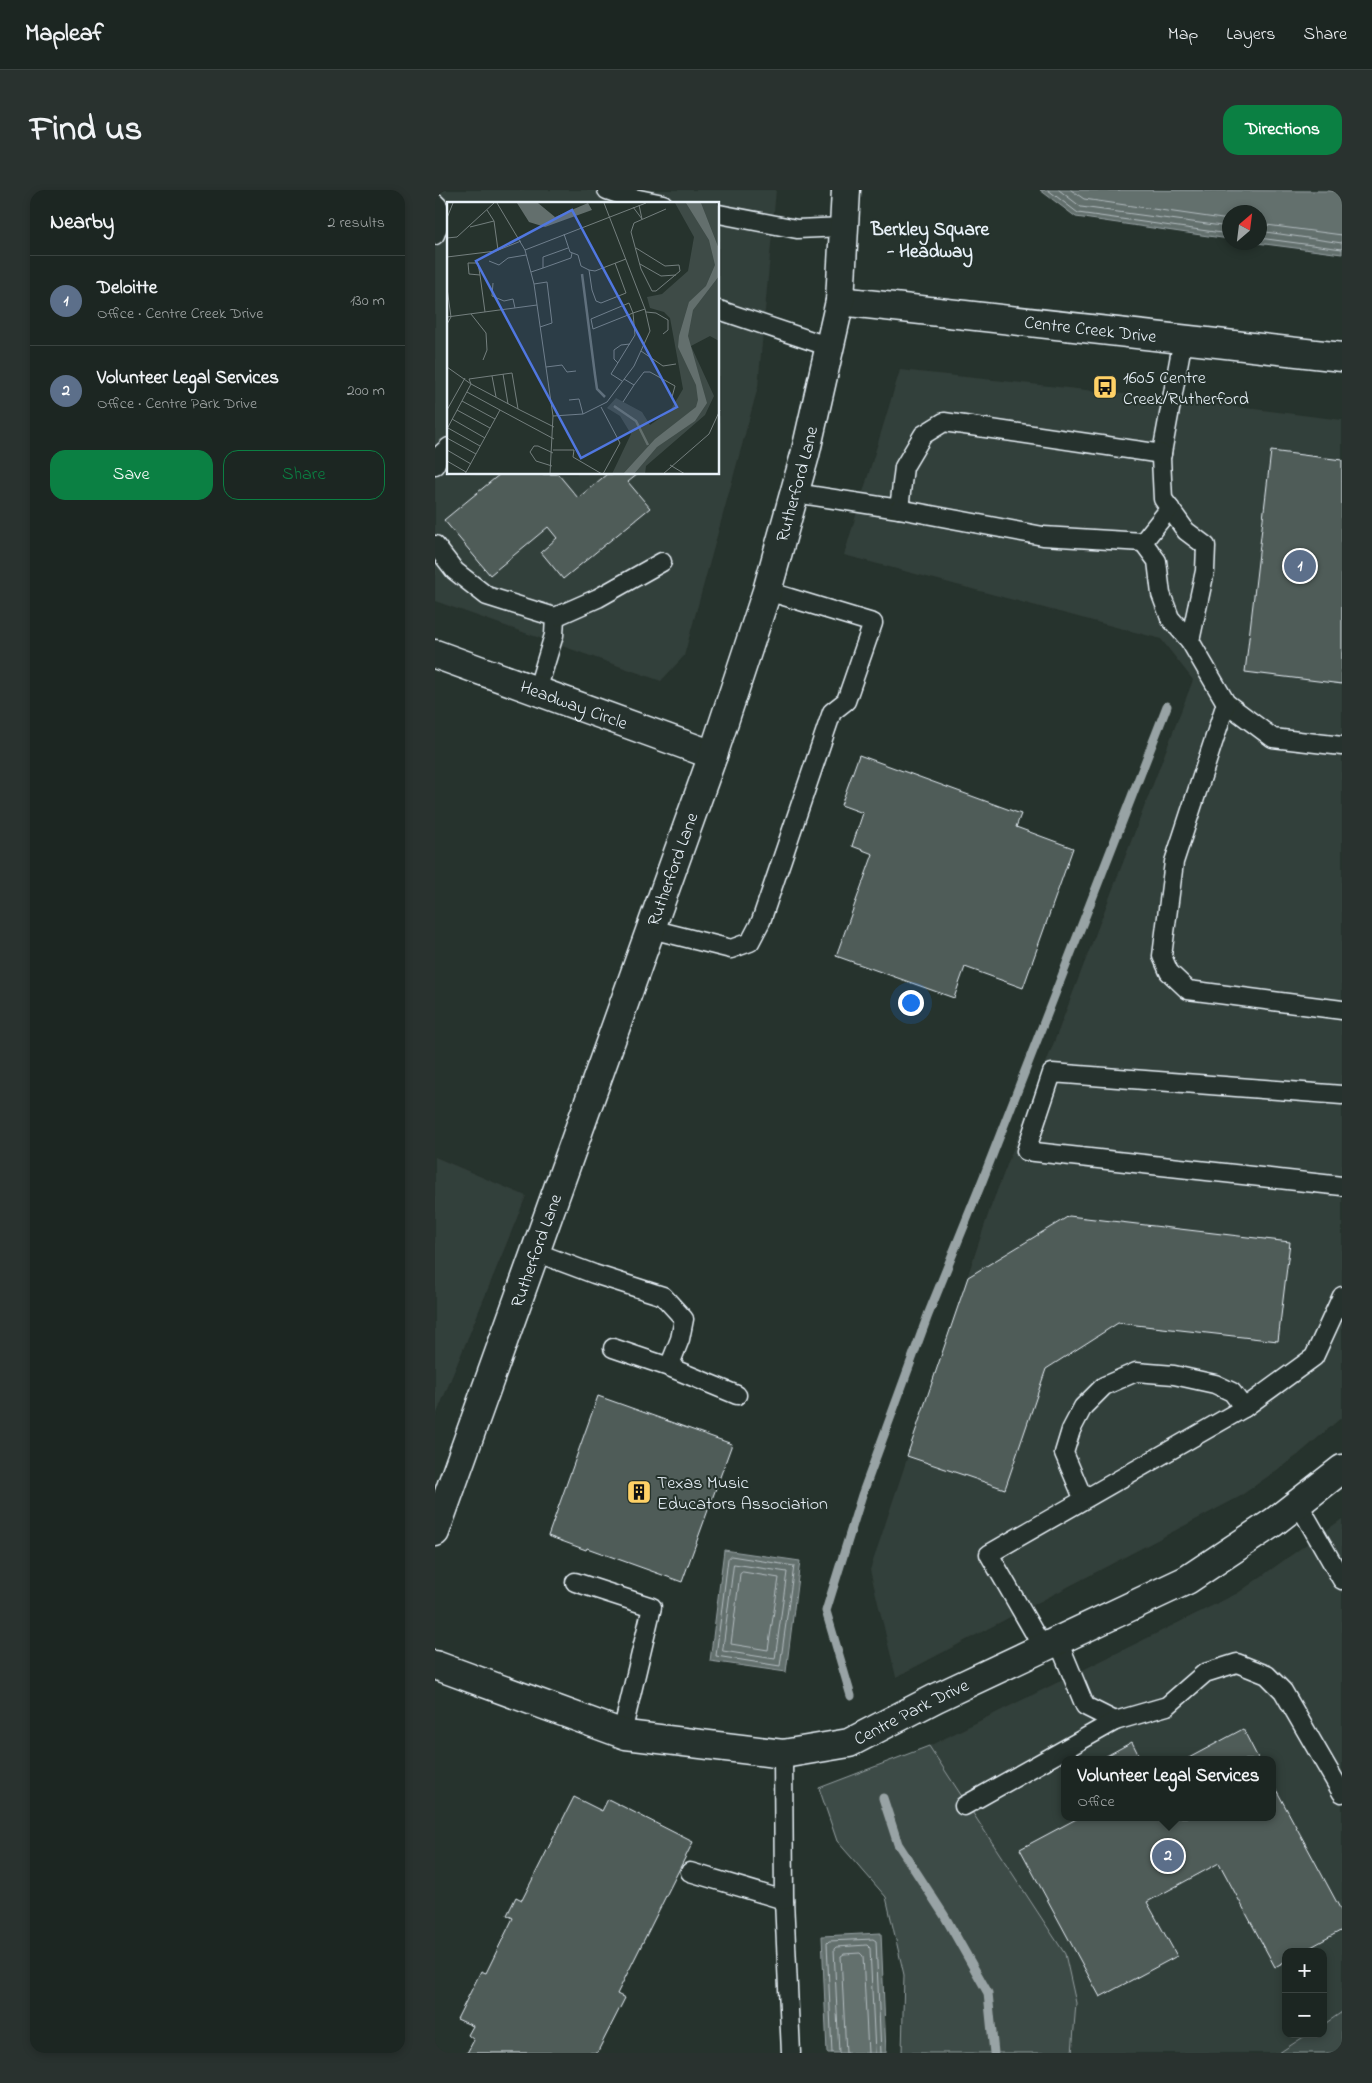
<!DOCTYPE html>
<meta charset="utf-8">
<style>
:root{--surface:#1c2622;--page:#29322f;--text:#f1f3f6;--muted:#a0a5a5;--line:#3a4340;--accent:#0b8043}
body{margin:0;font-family:"Indie Flower",sans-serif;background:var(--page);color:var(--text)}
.controls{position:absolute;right:15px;bottom:15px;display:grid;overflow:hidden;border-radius:10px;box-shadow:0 2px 8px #0003}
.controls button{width:45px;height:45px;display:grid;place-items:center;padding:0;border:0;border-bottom:1px solid var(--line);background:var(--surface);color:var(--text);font:25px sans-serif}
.compass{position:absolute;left:787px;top:15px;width:45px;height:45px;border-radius:50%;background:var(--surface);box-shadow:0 2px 8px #0003;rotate:28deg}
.you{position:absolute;left:475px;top:812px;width:18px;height:18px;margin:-12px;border:4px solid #fff;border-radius:50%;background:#1a73e8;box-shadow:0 0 0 8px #1a73e833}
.badge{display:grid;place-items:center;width:32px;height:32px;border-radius:50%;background:var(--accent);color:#fff;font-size:16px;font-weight:700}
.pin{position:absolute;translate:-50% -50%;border:2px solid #fff;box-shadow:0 1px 5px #0006}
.popup{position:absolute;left:626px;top:1566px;width:215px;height:65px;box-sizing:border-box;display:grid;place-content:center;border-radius:10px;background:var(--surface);filter:drop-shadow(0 1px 4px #0005);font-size:16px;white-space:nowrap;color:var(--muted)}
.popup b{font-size:19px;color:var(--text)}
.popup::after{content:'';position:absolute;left:50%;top:100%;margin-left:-10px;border:10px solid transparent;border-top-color:var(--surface)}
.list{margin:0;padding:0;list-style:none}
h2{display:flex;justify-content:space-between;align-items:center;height:65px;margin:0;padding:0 20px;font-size:21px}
h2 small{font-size:16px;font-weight:400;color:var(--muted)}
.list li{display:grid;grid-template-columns:32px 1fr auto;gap:15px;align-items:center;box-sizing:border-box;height:90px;padding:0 20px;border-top:1px solid var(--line)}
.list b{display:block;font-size:19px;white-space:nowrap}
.list p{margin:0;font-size:16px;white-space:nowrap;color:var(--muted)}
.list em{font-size:16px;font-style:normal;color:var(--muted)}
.actions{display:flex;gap:10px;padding:15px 20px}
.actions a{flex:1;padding:11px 0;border:1px solid var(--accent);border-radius:15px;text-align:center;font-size:18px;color:var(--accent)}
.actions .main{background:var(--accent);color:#fff}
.map{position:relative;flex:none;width:907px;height:1863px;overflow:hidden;border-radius:15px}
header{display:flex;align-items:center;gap:30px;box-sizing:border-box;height:70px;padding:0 25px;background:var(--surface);border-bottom:1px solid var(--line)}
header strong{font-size:24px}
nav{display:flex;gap:28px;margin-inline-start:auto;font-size:18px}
.intro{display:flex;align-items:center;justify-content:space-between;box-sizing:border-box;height:120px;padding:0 30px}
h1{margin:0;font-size:35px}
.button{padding:12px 22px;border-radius:15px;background:var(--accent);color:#fff;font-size:18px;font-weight:700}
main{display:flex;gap:30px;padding:0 30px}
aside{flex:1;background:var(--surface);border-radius:15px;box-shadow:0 2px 8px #0003}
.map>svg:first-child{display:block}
.built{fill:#333f3a;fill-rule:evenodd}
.green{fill:#3e4b47;stroke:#939ea0}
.water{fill:#636f6d;stroke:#98a3a5}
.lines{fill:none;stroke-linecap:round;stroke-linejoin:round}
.shore{stroke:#b3bdc0;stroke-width:1}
.stream{stroke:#98a3a5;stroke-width:9}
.building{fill:#505c59;stroke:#e8f1f8}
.service-casing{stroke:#e8f1f8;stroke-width:21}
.minor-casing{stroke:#e8f1f8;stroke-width:31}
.tertiary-casing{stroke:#e8f1f8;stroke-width:31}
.service{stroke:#26332d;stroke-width:18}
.minor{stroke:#26332d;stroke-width:28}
.tertiary{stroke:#26332d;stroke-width:28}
.labels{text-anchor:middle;stroke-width:4;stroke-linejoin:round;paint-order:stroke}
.street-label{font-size:18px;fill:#e8f1f8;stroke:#26332d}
.poi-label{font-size:18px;fill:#e8f1f8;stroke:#26332d;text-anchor:start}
.neighbourhood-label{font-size:19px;font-weight:bold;fill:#e8f1f8;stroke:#26332d}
.inset-river{fill:none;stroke:#636f6d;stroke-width:2.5}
.inset-road{fill:none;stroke:#747f7e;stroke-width:1}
.view{fill:#5077e0;fill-opacity:0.15;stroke:#5077e0;stroke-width:2.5}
.inset-edge{fill:none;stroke:#e8f1f8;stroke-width:2.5}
</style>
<header>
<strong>Mapleaf</strong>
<nav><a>Map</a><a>Layers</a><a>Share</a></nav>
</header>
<div class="intro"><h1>Find us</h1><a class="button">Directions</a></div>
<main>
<aside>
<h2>Nearby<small>2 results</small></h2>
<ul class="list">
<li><span class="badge" style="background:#5c6f8a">1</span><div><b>Deloitte</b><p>Office · Centre Creek Drive</p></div><em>130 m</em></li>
<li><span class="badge" style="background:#5c6f8a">2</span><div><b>Volunteer Legal Services</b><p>Office · Centre Park Drive</p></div><em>200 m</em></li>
</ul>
<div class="actions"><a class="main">Save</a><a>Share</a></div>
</aside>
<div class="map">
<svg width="907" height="1863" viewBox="0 0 907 1863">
<rect width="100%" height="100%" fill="#26332d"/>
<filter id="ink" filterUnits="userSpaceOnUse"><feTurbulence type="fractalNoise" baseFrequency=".02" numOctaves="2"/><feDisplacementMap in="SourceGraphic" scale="10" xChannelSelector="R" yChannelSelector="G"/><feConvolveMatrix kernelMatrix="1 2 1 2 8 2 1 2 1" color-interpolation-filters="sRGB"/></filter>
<g filter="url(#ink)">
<g class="built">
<path d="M0,0H341L323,197L249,466L226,491L0,411ZM14,14H284V284H14Z"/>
<path d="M465,180L771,213L907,230V1227L863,1265L804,1307L461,1487L435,1380L555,1019L758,490L726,449L409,365Z"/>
<path d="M0,967L91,1006L0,1228Z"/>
<path d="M907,1329V1822L888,1835V1762H851V1844H873L844,1863H637L641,1813L630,1764L494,1556L803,1403ZM629,1570H837V1627H629Z"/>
</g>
<g class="green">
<path d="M494,1556L630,1764L641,1813L637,1863H467L469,1785L451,1707L402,1651L384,1598Z"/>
<path d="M907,1822V1863H844L873,1844H888V1835Z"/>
</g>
<g class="water">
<path d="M605,0L907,1V64L822,53L824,52V22H794V49L641,27Z"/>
<path d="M289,1360L365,1371L351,1482L275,1471Z"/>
<path d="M446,1743L451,1863H392L387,1746Z"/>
</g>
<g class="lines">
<g class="shore">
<path d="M613,0L643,23L794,44"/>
<path d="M624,0L646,17L794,37"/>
<path d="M636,0L649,9L794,30"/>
<path d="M824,34L907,45"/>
<path d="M824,41L907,53"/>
<path d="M824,48L907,59"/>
<path d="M296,1366L359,1376L345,1476L281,1466L293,1369Z"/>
<path d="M299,1374L352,1382L340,1469L288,1461Z"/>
<path d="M308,1382L344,1388L333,1460L296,1454L305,1384Z"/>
<path d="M397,1863L392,1753L394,1751L438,1749L441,1751L446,1863"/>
<path d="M404,1863L399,1759L401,1757L432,1755L435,1758L440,1863"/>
<path d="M411,1863L406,1766L409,1764L425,1763L428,1766L433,1863"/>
</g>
<g class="stream">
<path d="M416,1506L391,1421L427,1305L493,1125L548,989L732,516"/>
<path d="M448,1608L463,1654L509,1725L553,1803L559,1863"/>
</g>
</g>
<g class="building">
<path d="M836,261L907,270V494L810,482Z"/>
<path d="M65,284H123L143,308L172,284H203L193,292L215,318L128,389L106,362L122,348L113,337L55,385L9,330Z"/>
<path d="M424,565L586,624L581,637L638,658L588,798L530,777L519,808L401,766L438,664L417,656L428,623L406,615Z"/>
<path d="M634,1026L855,1052L843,1151L683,1133L611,1179L570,1299L472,1266L533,1087Z"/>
<path d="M163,1206L297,1254L247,1392L152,1358L151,1360L113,1346Z"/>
<path d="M808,1539L824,1570H750Z"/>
<path d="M697,1552L706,1570H664Z"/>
<path d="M837,1592L907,1722V1740L867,1762H851V1771L840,1777L784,1673L712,1712L742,1766L665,1807L585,1659L645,1627H666L667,1629L670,1627H837Z"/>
<path d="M139,1607L167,1621L173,1609L258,1652L182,1804L190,1808L162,1863H32L39,1850L33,1845L38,1836L22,1829L46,1781L51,1783L78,1728L72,1725L81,1707L87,1710Z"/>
</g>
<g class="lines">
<defs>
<g id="service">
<path d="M172,0L189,6L228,14"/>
<path d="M0,13C11,22 4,34 0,45"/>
<path d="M284,24L362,39L409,37"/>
<path d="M284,120L395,157"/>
<path d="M748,149L726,268L728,309L751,341L771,356L770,381L755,451L791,513L838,548L907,556"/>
<path d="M0,275L4,266L14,257"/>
<path d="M360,303L464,319L469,277L488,245L509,232L727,264"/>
<path d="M464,319L608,346L708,352L735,318"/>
<path d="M708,352L722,371L726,404L735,428L755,451"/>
<path d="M0,355L20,381L52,406L120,427L119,445L102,501"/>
<path d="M120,427L163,408L227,372"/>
<path d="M791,513L739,672L727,766L734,782L753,800L907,820"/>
<path d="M216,739L296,759L315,752L326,731L397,522L411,511L438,433L332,401"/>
<path d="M907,905L617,883L591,961L907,996"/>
<path d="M100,1062L159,1084L228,1106L249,1129L245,1149L234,1177L302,1205"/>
<path d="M178,1158L234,1177"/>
<path d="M648,1308L629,1263L636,1240L648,1217L669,1196L701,1182L739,1185L780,1194L797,1202L809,1218"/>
<path d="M863,1313L907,1390"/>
<path d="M140,1392L217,1417L187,1543"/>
<path d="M623,1451L650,1516L680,1531L732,1516L770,1483L802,1473L832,1485L848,1501L907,1603"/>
<path d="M608,1458L554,1364L809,1218L879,1167L907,1106"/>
<path d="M348,1564L349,1710L356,1863"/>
<path d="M529,1616L680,1531"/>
<path d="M255,1682L349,1710"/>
</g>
<g id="minor">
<path id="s1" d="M0,464L278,565"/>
<path id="s2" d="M0,1475L191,1545L348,1564L414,1553L501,1508L752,1390L839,1332L907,1279"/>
</g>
<g id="tertiary">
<path id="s3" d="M405,111L907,167"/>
<path id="s4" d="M0,1342L278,565L332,401L370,265L405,111L411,0"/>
</g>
</defs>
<use href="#service" class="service-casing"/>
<use href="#minor" class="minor-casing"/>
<use href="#tertiary" class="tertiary-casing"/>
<use href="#service" class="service"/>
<use href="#minor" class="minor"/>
<use href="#tertiary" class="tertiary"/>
</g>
</g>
<defs>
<symbol id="bus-square" viewBox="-11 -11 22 22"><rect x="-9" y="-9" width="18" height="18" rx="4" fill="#ffd166" stroke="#26332d"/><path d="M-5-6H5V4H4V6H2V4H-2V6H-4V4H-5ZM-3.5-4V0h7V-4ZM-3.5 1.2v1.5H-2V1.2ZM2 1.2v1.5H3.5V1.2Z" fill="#111"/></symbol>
<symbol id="building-square" viewBox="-11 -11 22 22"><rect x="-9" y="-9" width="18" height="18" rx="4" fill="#ffd166" stroke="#26332d"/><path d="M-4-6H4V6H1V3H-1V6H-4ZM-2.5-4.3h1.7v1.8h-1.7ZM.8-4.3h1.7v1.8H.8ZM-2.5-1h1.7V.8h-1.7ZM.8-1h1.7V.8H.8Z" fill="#111"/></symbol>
</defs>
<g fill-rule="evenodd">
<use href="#bus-square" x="656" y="183" width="28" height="28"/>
<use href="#building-square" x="190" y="1288" width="28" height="28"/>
</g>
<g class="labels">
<g class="street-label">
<text dy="6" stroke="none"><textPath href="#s3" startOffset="252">Centre Creek Drive</textPath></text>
<text dy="6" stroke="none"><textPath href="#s4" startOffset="1109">Rutherford Lane</textPath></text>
<text dy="6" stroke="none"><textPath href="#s1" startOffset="148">Headway Circle</textPath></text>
<text dy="6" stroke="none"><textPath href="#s4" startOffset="704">Rutherford Lane</textPath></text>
<text dy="6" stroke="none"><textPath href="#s4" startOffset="299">Rutherford Lane</textPath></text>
<text dy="6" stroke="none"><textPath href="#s2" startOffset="498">Centre Park Drive</textPath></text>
</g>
<g class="poi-label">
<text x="688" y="193">1605 Centre<tspan x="688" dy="21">Creek/Rutherford</tspan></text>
<text x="222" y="1298">Texas Music<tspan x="222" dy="21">Educators Association</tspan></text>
</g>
<g class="neighbourhood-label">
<text x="495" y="45">Berkley Square<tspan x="495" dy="22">- Headway</tspan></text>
</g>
</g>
<g transform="translate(12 12)">
<rect width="272" height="272" fill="#26332d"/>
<path d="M228,1H269L273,8L272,139L263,134L244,144L267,194L258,213L199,264L198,272H165L184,232L173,214L160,206L169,196L195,210L203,223L223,209L236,187L223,116L217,110L203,106L200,95L215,92L241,69L247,35Z" fill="#3e4b47"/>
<path d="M70,1H91L108,15L141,1L145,8L98,25L82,20ZM239,1H254L272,47V74L246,108L241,134L260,201L248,219L210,245L187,272H176L208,237L249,205L251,198L249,183L231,145L232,134L242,100L259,84L268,63L262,38Z" fill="#636f6d"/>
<path class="inset-river" d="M135,72L148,173L150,187L158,195M167,204L189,219L201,243"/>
<path class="inset-road" d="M50,1L78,48L87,82L106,214L103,272M186,5L195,17L192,3M40,8L47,19L51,48M0,16L6,1M23,25L47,19M117,32L123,50L131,53L134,64L142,68L148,69L179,57M0,36L10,35L47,1M189,46L218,64L232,63L233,69L209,89H205L194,67L184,30L187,21L219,7M78,48L199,1M0,55L49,49L74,39M42,59L52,63L61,56L79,53M193,62L214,74L229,73M96,66L124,56L125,51M142,68L145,88L149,99L154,101L179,91L168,61M84,70L96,66V55L121,46M33,73L31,61H21L22,72L33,73L38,110M46,81L45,94L57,99L66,97L68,106M87,82L100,80L105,121L93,125M0,86L4,115L0,122M182,101L186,111L146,127L144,117ZM199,110L209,111L221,118V128L216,132M24,112L39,131L40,148L36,158M0,115L90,103M194,149L216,164L229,162M171,161L167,157V148L174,143L183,142M0,165L24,182L71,207M99,165L115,163L120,170L129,169M56,172L61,202M45,174L49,195M177,177L187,183L197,170H203L228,184L225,195M175,179L164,172L188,133L186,111L198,107M20,190L53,208M122,198L132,197L136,212M15,199L48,217M176,200L187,183M154,205L173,241L156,272M0,208L18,176M10,208L43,226M106,214L136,212L160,200L187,164L203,129L198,107L157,1M5,217L38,236M1,226L33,244M0,227L24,182L22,177L65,171L71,207L107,225M0,236L29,252M0,248L24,262M106,248H127L126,255L155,272M0,259L19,270M223,263L238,272M105,264L89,259L83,250L87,244H91L106,251M18,272L53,208L107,237M216,272L262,232L273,208"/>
<path class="view" d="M125,8L230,205L134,256L29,59Z"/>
<rect width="272" height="272" class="inset-edge"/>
</g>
</svg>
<div class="controls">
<button>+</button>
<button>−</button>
</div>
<svg class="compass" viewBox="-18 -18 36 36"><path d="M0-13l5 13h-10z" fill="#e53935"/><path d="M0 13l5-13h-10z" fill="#a0a5a5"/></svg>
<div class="you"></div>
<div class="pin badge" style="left:865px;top:376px;background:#5c6f8a">1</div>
<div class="pin badge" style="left:733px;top:1666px;background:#5c6f8a">2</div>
<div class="popup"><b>Volunteer Legal Services</b>Office</div>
</div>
</main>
